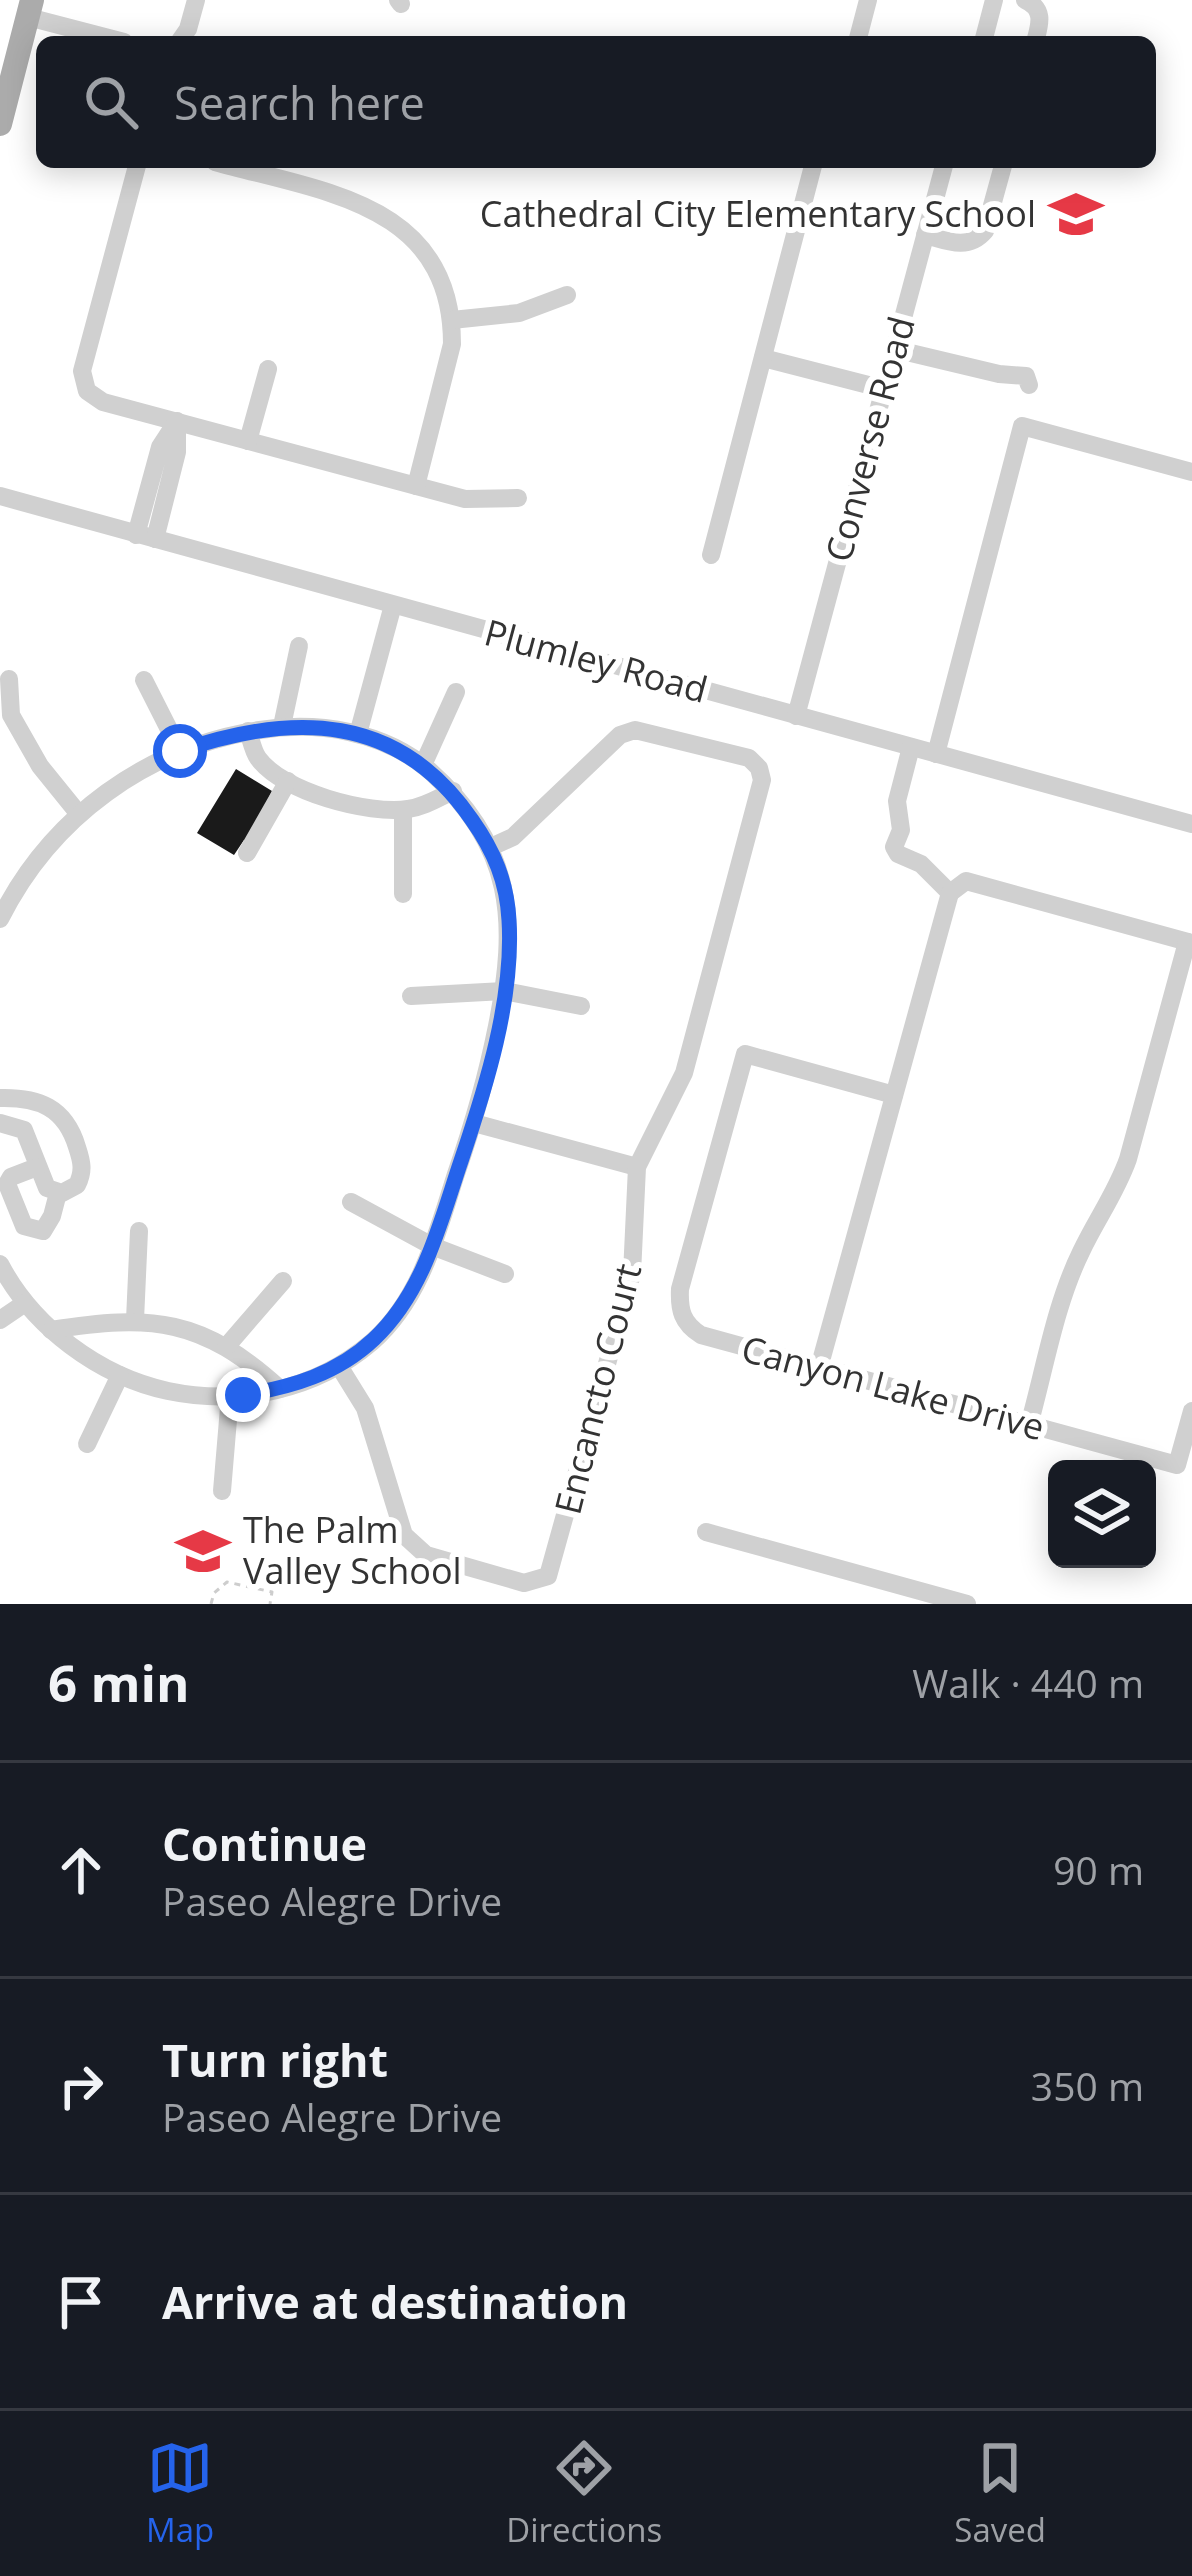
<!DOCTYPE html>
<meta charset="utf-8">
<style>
:root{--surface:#171b24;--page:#242831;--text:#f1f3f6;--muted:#9ea1a6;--line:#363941;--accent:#2563eb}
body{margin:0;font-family:"Open Sans",sans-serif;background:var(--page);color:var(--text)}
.controls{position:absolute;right:36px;bottom:36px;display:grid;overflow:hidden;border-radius:18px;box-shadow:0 6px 30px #0003}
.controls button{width:108px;height:108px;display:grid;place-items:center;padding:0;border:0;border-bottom:3px solid var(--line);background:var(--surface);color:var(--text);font:60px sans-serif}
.stop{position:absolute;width:36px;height:36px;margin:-27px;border:9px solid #2563eb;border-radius:50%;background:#fff}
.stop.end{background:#2563eb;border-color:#fff;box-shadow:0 3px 12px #0008}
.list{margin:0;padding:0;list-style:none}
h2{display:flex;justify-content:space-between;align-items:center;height:156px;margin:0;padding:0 48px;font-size:51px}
h2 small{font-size:39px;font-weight:400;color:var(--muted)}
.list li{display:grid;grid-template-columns:78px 1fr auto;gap:36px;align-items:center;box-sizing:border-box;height:216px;padding:0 48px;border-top:3px solid var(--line)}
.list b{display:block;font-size:45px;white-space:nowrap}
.list p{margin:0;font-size:39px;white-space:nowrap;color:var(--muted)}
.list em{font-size:39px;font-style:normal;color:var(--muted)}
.icon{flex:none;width:66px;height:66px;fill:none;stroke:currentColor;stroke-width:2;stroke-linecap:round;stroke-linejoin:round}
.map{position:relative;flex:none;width:1192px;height:1604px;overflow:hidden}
.search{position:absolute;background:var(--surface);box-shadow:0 6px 30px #0003;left:36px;right:36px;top:36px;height:132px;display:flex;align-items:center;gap:30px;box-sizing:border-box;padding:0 42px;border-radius:18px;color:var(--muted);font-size:45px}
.sheet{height:804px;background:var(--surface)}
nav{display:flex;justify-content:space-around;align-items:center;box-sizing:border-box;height:168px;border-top:3px solid var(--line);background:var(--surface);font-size:33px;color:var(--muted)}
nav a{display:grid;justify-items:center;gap:6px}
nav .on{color:var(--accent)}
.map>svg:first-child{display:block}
.building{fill:#1a1a1a}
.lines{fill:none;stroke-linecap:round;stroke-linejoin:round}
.path{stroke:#cdcdcd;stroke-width:3;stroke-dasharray:6 6;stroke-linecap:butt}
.minor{stroke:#d0d0d0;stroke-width:18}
.major{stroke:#ababab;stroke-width:24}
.route{stroke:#2563eb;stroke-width:15}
.labels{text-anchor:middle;stroke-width:12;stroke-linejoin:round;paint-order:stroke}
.poi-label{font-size:36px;fill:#333;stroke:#fff;text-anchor:end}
.street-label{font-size:36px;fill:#333;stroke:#fff}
</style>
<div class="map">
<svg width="1192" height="1604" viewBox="0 0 1192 1604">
<rect width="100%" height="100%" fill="#fff"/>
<path class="building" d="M236,769L272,791L248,842L244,840L234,855L197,833Z"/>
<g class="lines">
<path class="path" d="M211,1604L214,1593L227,1582L272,1592L270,1604"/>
<g class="minor">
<path d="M398,0L401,4"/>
<path d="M1025,0C1045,9 1040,24 1035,42"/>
<path d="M28,17L124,42"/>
<path d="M179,42L188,29L196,0"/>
<path d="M857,42L868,0"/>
<path d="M983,42L994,0"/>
<path d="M138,162L82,371L87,391L103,402L465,499L518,498"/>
<path d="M215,162C323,192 452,203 452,344L416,486"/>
<path d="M925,235C947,241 968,251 985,231L1004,162"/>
<path d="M452,320L519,313L567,295"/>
<path d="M894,349L999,374L1026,376L1029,385"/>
<path d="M763,358L884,389"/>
<path d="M248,441L268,369"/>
<path d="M0,496L1192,824"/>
<path d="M136,535L160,447L177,421V452L155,539"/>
<path d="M711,555L814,162"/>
<path d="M9,679L11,715L40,766L78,813"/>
<path d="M144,680L180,751"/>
<path d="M796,716L945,162"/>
<path d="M282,726L299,646"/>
<path d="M248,731C251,740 253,751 258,758C282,792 369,815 408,809C424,807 438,798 453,791"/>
<path d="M358,734L393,605"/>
<path d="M911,747L897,801L901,830L894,847L898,854L921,864L950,893"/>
<path d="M936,754L1022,426L1192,472"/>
<path d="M423,765L456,692"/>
<path d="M247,853L288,781"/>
<path d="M950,893L966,881L1192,943"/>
<path d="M403,894V810"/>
<path d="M0,919C51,817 147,747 260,730C318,721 384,731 430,771C514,846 518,922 497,1026C487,1076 473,1125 456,1174C437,1233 421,1299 372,1342C316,1390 240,1406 168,1391C99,1376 33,1327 0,1264"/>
<path d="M411,996L504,991L581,1006"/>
<path d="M894,1095L745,1054L680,1289C679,1310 682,1323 701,1335L1177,1465L1192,1411"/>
<path d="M0,1098C38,1097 65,1107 77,1147C82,1162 84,1171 77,1185L62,1193L47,1188L24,1130L0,1123"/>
<path d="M474,1123L637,1167"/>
<path d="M37,1167L11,1177L7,1184L24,1226L43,1231L52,1216L58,1193"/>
<path d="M351,1202L432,1246L505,1274"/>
<path d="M0,1320L25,1303"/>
<path d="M135,1320L139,1231"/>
<path d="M51,1330C152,1314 202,1318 280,1389"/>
<path d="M226,1347L283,1281"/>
<path d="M339,1366L365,1408L404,1535L426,1555L524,1583L548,1576L632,1274L637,1167L684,1073L762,780L759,768L749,758L635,730L620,735L513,837L491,847"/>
<path d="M819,1368L950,893"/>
<path d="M1029,1425C1045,1368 1055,1305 1081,1252C1096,1220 1116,1193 1128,1159L1187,942"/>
<path d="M87,1444L120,1375"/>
<path d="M222,1491L230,1396"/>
<path d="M706,1532L967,1604"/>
</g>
<path class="major" d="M0,124L32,0"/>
</g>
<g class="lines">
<path class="route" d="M180,751C293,712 399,713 472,820C494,851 507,882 509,920C514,999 486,1087 461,1161C440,1223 424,1292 374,1339C337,1374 292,1387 243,1395"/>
</g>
<defs>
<symbol id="school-bare" viewBox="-9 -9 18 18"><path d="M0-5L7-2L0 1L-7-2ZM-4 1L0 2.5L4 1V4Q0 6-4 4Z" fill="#e63946" stroke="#fff" stroke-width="2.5" paint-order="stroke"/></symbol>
</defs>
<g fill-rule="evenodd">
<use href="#school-bare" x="1038" y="176" width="76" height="76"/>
<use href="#school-bare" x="165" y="1513" width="76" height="76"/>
</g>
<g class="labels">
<g class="poi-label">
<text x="1036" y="227">Cathedral City Elementary School</text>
<text x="243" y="1543" text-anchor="start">The Palm<tspan x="243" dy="41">Valley School</tspan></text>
</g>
<g class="street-label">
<text transform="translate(870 439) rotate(-75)" y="13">Converse Road</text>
<text transform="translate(596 661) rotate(15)" y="13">Plumley Road</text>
<text transform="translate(893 1388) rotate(15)" y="13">Canyon Lake Drive</text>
<text transform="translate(598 1389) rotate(-76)" y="13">Encancto Court</text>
</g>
</g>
</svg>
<div class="controls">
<button><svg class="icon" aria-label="layers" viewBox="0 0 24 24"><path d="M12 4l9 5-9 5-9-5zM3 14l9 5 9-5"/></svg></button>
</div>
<div class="stop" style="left:180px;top:751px"></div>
<div class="stop end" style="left:243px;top:1395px"></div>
<div class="search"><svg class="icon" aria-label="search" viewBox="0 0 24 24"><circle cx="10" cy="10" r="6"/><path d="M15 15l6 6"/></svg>Search here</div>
</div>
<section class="sheet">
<h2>6 min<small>Walk · 440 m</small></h2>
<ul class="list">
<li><svg class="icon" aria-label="ahead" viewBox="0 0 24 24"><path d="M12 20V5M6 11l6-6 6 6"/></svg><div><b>Continue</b><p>Paseo Alegre Drive</p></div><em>90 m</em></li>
<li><svg class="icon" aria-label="right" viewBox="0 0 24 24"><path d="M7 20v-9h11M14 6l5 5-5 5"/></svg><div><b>Turn right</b><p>Paseo Alegre Drive</p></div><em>350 m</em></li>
<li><svg class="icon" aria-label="arrive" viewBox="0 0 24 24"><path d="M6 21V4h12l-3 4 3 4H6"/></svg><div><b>Arrive at destination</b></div></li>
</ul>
</section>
<nav>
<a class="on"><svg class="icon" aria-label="map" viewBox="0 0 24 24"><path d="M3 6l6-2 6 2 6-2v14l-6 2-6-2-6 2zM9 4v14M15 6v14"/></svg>Map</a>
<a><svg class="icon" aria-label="directions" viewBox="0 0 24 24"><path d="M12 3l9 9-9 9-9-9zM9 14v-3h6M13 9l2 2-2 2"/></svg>Directions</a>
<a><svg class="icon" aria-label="saved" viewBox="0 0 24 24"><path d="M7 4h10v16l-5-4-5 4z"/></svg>Saved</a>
</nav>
